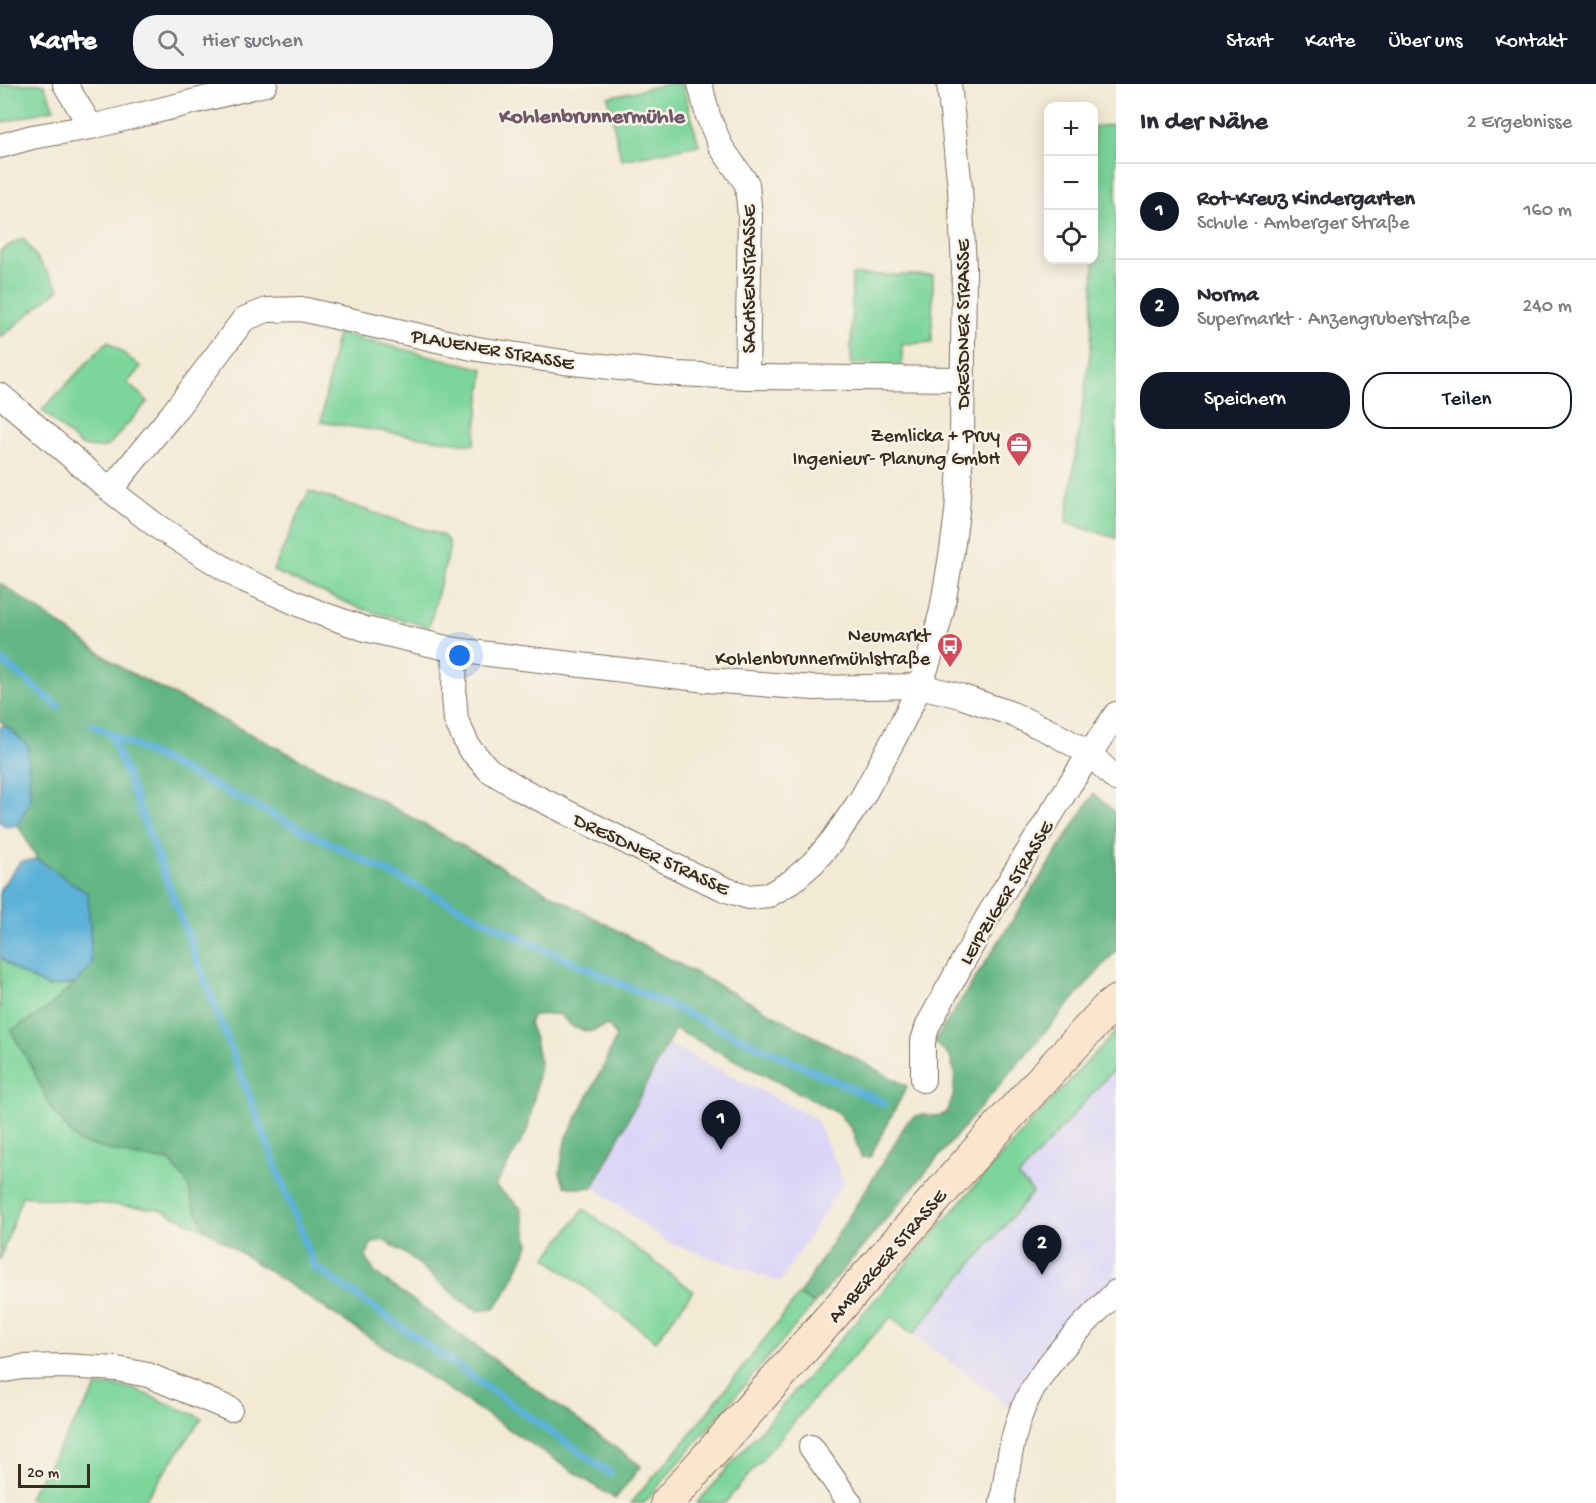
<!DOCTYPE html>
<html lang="de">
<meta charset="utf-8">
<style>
:root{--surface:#fff;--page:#f2f2f3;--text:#2b2b33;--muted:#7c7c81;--line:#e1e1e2;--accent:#111827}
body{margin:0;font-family:"Gochi Hand",sans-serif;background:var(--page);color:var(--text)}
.controls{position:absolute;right:18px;top:18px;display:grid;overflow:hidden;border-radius:12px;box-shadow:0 3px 15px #0003}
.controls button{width:54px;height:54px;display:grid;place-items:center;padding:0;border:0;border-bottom:2px solid var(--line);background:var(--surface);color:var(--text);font:30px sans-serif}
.scale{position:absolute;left:18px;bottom:15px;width:72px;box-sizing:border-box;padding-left:6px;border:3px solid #3b2a1e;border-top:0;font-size:16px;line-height:21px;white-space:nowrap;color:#3b2a1e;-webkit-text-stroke:4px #f7f3e8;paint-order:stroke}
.you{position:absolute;left:460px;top:572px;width:21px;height:21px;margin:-15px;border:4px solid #fff;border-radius:50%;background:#1a73e8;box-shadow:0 0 0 9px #1a73e833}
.badge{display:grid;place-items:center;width:39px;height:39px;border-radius:50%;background:var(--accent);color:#fff;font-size:20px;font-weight:700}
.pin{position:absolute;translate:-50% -50px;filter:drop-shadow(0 2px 3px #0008)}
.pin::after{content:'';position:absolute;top:32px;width:21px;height:18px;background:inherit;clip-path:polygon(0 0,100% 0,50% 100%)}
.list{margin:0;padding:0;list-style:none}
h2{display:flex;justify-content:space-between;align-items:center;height:78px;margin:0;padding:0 24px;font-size:26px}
h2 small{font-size:20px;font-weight:400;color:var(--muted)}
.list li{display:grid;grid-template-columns:39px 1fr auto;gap:18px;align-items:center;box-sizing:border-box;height:96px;padding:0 24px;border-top:2px solid var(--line)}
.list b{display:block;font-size:22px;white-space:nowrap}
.list p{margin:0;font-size:20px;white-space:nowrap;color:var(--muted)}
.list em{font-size:20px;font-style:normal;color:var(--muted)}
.actions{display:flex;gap:12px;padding:18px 24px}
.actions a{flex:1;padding:14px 0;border:2px solid var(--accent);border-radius:24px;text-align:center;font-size:21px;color:var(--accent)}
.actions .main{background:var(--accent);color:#fff}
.icon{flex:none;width:33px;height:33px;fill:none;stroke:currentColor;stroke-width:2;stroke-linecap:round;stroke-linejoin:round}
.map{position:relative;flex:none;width:1116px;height:1419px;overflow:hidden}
header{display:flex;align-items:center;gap:36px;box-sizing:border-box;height:84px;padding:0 30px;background:var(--accent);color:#fff}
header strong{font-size:28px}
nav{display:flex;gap:33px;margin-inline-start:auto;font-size:21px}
.search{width:420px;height:54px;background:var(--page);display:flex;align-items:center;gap:15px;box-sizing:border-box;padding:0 21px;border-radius:24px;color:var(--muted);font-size:22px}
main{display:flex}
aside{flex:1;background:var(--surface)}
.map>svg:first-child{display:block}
.built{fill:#dbd6f7}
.green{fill:#7bd59b;stroke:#5b805c;stroke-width:1.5}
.forest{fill:#64b683;stroke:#507050;stroke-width:1.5}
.water{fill:#5cb1d9;stroke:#4c6e7c;stroke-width:1.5}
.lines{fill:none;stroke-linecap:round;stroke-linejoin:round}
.stream{stroke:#5cb1d9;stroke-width:8}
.street-casing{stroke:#7b6d5e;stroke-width:26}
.secondary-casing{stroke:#7b6d5e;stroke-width:35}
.street{stroke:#fff;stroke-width:24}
.secondary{stroke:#fbe5cf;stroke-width:33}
.labels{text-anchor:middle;stroke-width:5;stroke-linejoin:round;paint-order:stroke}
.street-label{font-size:20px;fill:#3b2a1e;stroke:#f7f3e8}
.poi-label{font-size:20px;fill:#3b2a1e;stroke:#f7f3e8;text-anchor:end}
.quarter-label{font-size:22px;font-weight:bold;fill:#725768;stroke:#f7f3e8}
</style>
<header>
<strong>Karte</strong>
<div class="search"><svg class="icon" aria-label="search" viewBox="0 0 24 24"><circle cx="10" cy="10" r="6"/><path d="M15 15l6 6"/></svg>Hier suchen</div>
<nav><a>Start</a><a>Karte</a><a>Über uns</a><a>Kontakt</a></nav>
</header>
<main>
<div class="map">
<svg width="1116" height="1419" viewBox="0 0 1116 1419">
<rect width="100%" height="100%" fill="#f7f3e8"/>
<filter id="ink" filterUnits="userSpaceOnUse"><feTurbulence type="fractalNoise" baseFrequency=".0167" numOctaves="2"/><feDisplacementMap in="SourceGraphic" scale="12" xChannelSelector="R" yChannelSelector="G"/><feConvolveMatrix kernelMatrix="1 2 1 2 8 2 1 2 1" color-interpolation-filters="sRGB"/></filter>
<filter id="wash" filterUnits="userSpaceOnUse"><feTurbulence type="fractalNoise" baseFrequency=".008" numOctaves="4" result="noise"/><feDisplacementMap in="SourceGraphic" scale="24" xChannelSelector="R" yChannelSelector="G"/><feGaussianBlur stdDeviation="1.35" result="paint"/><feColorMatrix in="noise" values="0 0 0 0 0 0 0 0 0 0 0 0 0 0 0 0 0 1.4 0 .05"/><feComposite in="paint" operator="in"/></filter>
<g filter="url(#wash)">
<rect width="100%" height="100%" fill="#f3ead5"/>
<g class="built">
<path d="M669,960L816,1035L844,1098L780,1198L667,1158L593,1103Z"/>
<path d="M1116,983V1196L1053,1259L1010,1323L913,1250L1033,1108L1018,1093Z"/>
</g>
<g class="green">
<path d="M0,0H44L54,25L0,39Z"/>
<path d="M667,0H682L699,61L621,76L608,13Z"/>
<path d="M1116,40V454L1066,439L1091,262L1094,176V43Z"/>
<path d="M23,154L59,205L0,254V167Z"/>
<path d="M852,191H933L932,258L902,260V281L851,280Z"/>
<path d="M337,249L484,285L474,361L321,338Z"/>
<path d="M108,257L141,283L127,299L148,317L108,362L100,364L87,363L79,360L42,326Z"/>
<path d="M309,407L444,452L449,459V467L429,543L359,524L273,487Z"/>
<path d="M0,873L15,886L48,903L76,899L44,927L12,947L35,989L52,1026L133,1072L170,1077L188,1100L193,1120L206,1146L159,1125L22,1112L0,1176Z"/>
<path d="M1116,947V983L1018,1093L1033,1108L913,1250L891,1233L815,1313L725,1419H697L1030,1039Z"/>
<path d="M584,1125L693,1207L656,1257L546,1174Z"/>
<path d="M799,1211L814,1220L644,1419H631L685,1357Z"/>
<path d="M110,1301L134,1305L202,1334L143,1419H37L28,1414L97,1303Z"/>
</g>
<g class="forest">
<path d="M0,499L125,586L372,712L673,877L907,1002L870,1073H861L852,1046L838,1029L675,945L593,1103L580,1104L565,1102L560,1089L565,1057L605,979L616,952L608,941L589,948L573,943L559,930L533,931L529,939L534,952L540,979L535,1010L527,1048L495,1102L521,1124L529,1160L510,1202L494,1225L479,1227L460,1216L409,1172L383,1156L371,1160L366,1173L375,1189L641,1382L615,1415L206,1146L193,1120L188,1100L170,1077L133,1072L78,1058L52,1026L35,989L11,947L44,927L76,899L92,881L88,810L37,775L18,741L30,716L28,662L0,637Z"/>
<path d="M1094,710L1116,729V867C1013,982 915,1102 814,1220L799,1211L891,1066L906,1039L914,1033L921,1031L940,1032L946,1029L953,1013L955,990L950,973L934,958Z"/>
</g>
<g class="water">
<path d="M6,642L28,662L30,716L18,741L6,743L0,738V643Z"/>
<path d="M37,775L88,810L92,881L76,899L48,903L15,886L0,873V805L20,778Z"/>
</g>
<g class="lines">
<g class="stream">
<path d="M0,575L58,622"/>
<path d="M93,641L111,650L314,1182L610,1389"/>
<path d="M111,650L520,854L884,1019"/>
</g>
</g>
</g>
<g filter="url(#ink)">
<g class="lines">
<defs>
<g id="street">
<path d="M65,0L91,43"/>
<path d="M700,0L708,32L721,63L747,100L750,132L747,293"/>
<path d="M0,62L32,53L91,43L265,0"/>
<path d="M0,311L110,406L158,443L240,494L317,528L365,545L455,566L707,596L813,604L920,602L960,612L1012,630L1053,649L1090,670L1116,695"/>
<path d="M110,406L173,329L244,235L267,226L301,225L477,265L564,278L677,290L747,293L963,295"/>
<path d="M455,566L454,612L456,636L469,664L489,686L520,705L691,790L727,806L749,813L769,811L791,798L813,779L833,756L862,714L896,651L920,602L929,576L942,526L952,466L957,428L962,350L964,184L960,104L949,0"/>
<path d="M923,996V957L928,941L988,832L1070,700L1116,630"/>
<path d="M0,1287L22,1283L64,1282L117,1285L148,1291L230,1325"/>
<path d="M811,1363L850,1419"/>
<path d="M1002,1419C1007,1390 1010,1360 1020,1332C1036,1286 1082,1242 1116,1208"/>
</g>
<path id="secondary" d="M667,1419L1003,1038L1107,925L1116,918"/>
</defs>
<use href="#street" class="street-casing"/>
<use href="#secondary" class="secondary-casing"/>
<use href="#street" class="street"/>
<use href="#secondary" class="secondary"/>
</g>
</g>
<defs>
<symbol id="office-pin" viewBox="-11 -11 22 30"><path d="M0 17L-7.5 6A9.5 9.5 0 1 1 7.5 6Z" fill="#d1495b" stroke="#f7f3e8"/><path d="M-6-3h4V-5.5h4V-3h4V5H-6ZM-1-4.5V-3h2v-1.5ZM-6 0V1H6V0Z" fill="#fff"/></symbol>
<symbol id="bus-pin" viewBox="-11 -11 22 30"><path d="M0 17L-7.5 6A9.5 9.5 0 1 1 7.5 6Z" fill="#d1495b" stroke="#f7f3e8"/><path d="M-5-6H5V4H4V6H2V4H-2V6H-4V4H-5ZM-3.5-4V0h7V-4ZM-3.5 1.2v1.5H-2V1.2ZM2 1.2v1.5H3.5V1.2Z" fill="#fff"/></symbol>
</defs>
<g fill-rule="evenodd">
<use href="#office-pin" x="1004" y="346" width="30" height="40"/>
<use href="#bus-pin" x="935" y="547" width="30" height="40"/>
</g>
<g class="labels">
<g class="street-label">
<text transform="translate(748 195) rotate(-90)" y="7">SACHSENSTRASSE</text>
<text transform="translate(962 240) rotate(-90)" y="7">DRESDNER STRASSE</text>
<text transform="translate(493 264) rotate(10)" y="7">PLAUENER STRASSE</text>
<text transform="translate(652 769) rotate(25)" y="7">DRESDNER STRASSE</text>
<text transform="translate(1005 808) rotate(-59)" y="7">LEIPZIGER STRASSE</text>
<text transform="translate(886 1171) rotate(-49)" y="7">AMBERGER STRASSE</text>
</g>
<g class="poi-label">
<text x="1000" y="357">Zemlicka + Pruy<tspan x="1000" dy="23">Ingenieur- Planung GmbH</tspan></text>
<text x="930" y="557">Neumarkt<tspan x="930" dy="23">Kohlenbrunnermühlstraße</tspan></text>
</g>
<g class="quarter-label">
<text x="592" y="38">Kohlenbrunnermühle</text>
</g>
</g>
</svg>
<div class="controls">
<button>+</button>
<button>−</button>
<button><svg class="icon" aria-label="locate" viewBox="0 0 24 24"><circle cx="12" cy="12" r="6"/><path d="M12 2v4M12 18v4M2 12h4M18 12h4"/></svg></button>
</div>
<div class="scale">20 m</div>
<div class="you"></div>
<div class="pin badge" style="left:721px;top:1066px">1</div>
<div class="pin badge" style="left:1042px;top:1191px">2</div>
</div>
<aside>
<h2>In der Nähe<small>2 Ergebnisse</small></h2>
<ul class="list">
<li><span class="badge">1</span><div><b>Rot-Kreuz Kindergarten</b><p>Schule · Amberger Straße</p></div><em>160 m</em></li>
<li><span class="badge">2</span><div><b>Norma</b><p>Supermarkt · Anzengruberstraße</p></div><em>240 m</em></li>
</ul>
<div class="actions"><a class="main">Speichern</a><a>Teilen</a></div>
</aside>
</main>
